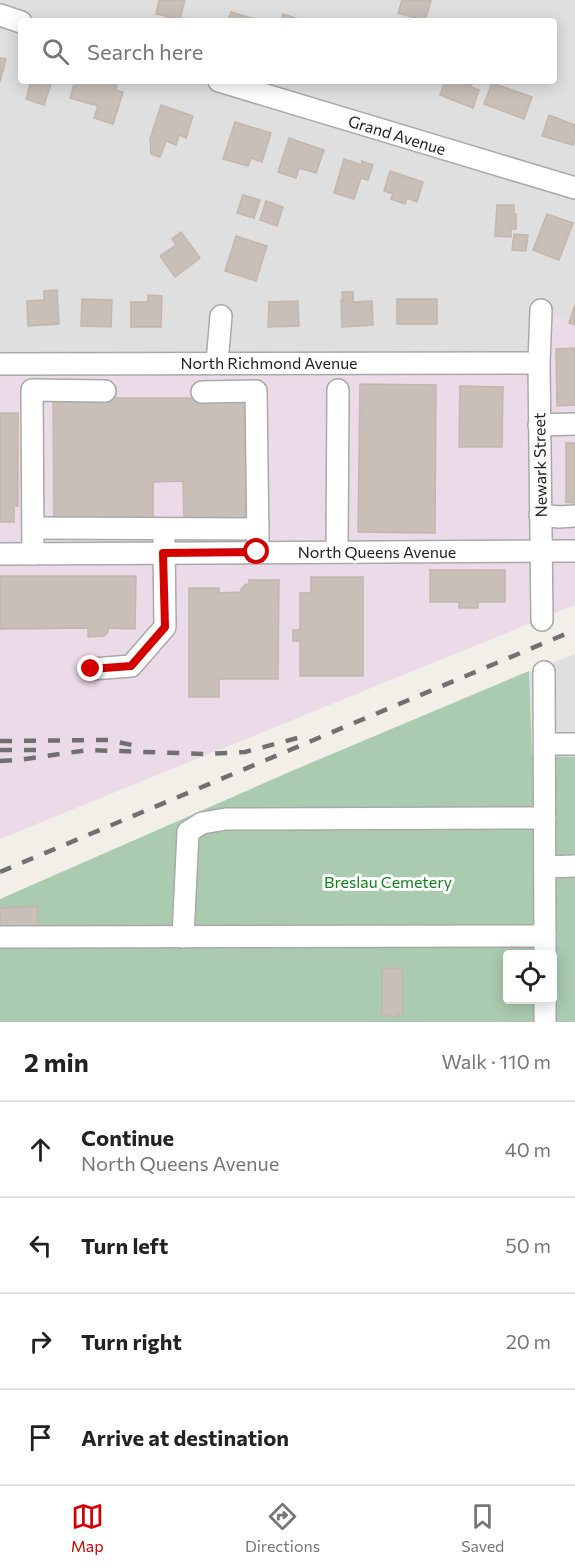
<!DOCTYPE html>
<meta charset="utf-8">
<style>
:root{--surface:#fff;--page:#f2f2f2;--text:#222;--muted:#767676;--line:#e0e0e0;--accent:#d40000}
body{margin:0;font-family:Commissioner,sans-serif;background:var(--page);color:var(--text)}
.controls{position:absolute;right:18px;bottom:18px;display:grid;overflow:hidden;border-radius:6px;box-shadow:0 3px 15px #0003}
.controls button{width:54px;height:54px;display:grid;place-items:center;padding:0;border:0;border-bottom:2px solid var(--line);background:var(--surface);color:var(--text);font:30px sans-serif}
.stop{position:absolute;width:18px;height:18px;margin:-14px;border:4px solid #d40000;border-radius:50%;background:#fff}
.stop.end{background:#d40000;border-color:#fff;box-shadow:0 2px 6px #0008}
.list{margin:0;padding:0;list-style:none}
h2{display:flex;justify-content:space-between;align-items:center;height:78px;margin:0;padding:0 24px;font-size:26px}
h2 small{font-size:20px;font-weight:400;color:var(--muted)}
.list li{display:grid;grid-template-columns:39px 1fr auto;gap:18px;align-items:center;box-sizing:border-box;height:96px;padding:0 24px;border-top:2px solid var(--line)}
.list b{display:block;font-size:22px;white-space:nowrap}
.list p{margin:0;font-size:20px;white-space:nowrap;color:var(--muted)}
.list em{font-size:20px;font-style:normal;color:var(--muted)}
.icon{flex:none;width:33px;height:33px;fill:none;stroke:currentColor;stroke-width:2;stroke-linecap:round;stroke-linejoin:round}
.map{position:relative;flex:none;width:575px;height:1022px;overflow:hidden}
.search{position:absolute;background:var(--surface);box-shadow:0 3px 15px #0003;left:18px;right:18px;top:18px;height:66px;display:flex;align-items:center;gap:15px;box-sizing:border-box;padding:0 21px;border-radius:6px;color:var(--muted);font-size:22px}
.sheet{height:462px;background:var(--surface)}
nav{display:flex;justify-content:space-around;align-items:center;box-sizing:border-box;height:84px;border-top:2px solid var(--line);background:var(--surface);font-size:16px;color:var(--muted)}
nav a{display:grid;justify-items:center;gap:3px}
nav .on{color:var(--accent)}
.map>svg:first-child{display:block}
.residential{fill:#e0dfdf;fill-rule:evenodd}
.industrial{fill:#ebdbe8}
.cemetery{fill:#aacbaf;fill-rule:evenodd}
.building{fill:#c7bfb8;stroke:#c4b6ab;stroke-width:1.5}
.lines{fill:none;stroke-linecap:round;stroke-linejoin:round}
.minor-casing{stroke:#a9a9a9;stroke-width:24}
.minor{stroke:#fff;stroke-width:21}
.rail{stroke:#707070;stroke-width:4.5;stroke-dasharray:12 12;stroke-linecap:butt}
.route{stroke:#d40000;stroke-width:8}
.labels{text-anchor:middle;stroke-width:6;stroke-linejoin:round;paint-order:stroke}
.street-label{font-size:16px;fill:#222;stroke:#fff}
.park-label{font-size:16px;fill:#0c8416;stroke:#fff}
</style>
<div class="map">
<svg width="575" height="1022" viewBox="0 0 575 1022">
<rect width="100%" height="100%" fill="#f2efe9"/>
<g class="residential">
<path d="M0,0H575V322L541,310L550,373L0,376ZM21,21H554V81H21Z"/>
<path d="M575,654V757H532L529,672Z"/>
</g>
<path class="industrial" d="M541,310L575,322V605L0,839V376L549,373Z"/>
<path class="cemetery" d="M529,671L532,756L575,757V1022H0V899L294,770ZM508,954H552V999H508Z"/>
<g class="building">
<path d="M159,0H185L180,19L171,17L168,20L164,19L166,16L156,14Z"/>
<path d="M402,0H427L431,1L425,21L398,13Z"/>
<path d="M231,12L262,21H228Z"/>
<path d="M283,14L304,21H281Z"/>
<path d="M0,58L6,59L0,82Z"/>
<path d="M31,81H52L44,105L26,99Z"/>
<path d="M75,81H105L117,84L116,90L123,92L113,124L94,118L98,106L70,98Z"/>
<path d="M445,81H473L471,87L479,90L473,108L440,95Z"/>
<path d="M492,83L532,97L524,119L484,104Z"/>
<path d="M161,105L193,116L186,138L179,135L176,145L166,141L160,157L151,154L150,139Z"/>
<path d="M549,115L575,125V139L573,145L542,136Z"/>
<path d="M235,122L271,133L262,162L251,158L248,166L223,159Z"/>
<path d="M289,138L324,150L316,173L299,168L296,178L278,172Z"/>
<path d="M344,159L362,165V161L373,165L368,180L361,178L354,199L334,193Z"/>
<path d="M390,171L423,182L417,202L407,198L405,204L391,199L393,194L384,191Z"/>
<path d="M243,195L260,200L254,218L237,213Z"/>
<path d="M266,201L283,207L277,226L260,220Z"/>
<path d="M497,205H514V214H516V229H511V237L495,236Z"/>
<path d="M547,214L573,223L559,260L533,250Z"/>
<path d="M181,232L200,258L175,277L160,256L176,245L172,239Z"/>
<path d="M514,234L528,235L526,251L512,250Z"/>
<path d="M236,236L267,246L256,281L225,271Z"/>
<path d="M57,290L59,324L28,326L27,301L44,300V291Z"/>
<path d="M342,292H353V302L372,301L373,325L342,327L341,300L343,301Z"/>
<path d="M148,295L162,296L161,327H131V302H148Z"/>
<path d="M82,299L112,300L111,327L81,326Z"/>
<rect x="397" y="299" width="40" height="25"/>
<path d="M298,301L299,326L268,327L269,302Z"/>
<path d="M575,305V325L569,323Z"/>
<path d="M575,348V405L557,406L556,349Z"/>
<path d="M360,384L436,385L435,533L358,532Z"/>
<path d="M460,386L503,387L502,447H459Z"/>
<path d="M53,398H93V402H113L114,398H191V400H209L248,398V520L209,518L208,520H184L183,481L153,482V521H114V518H94V521H54Z"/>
<path d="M0,413H18V506H14V522H0Z"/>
<path d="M566,443H575V503L566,502Z"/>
<path d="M430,570H505V602H478V608H459V602H430Z"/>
<path d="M0,576H136L135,629L108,628V632L104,636L88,637V628L0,629Z"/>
<path d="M311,577H363V676H300V641H293V630H300V593H311Z"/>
<path d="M249,580H279L278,679H219V697H189V588H219V593L241,592V589L246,584L249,585Z"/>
<path d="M37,906L39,931L0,934V908Z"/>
<path d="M382,968H402L403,1014H396V1017H390V1015H382Z"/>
</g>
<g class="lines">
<defs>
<g id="minor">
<path d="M0,15L21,22"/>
<path d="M219,81L575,188"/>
<path d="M541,310L539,363L542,620"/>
<path d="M217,363L221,316"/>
<path d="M0,364L539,363"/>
<path d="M202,392L256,391L258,541"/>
<path d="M539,425L575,424"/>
<path d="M540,515L559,517L575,516"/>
<path d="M33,528L258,529"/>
<path d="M337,552L338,390"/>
<path d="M0,554L575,551"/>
<path d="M33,554L32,390L105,391"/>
<path d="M91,669L131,666L165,627L164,540"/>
<path d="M544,672L545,954"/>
<path d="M545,744H575"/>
<path d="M545,867L575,866"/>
<path d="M0,937L545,936"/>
<path d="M183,937L188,832L202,823L226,819L545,818"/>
<path d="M545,1022V999"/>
</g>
</defs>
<use href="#minor" class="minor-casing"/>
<use href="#minor" class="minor"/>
<g class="rail">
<path d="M0,741L108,740L137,746"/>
<path d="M0,750H42"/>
<path d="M0,761L18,760L88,750L205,754L245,752L301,737"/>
<path d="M0,872L575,630"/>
</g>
</g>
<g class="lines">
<path class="route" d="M91,669L131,666L165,627L163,553L257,552"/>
</g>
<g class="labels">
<g class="street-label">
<text transform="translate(397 135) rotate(17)" y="6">Grand Avenue</text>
<text x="269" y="369">North Richmond Avenue</text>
<text transform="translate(540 465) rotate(-91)" y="6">Newark Street</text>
<text x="377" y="558">North Queens Avenue</text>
</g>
<g class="park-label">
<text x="388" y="888">Breslau Cemetery</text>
</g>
</g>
</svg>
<div class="controls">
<button><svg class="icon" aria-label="locate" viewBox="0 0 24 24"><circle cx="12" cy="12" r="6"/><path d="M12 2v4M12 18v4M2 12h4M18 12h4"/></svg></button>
</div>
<div class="stop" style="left:257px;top:552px"></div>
<div class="stop end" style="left:91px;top:669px"></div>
<div class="search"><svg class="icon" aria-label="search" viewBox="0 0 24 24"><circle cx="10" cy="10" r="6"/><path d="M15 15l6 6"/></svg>Search here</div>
</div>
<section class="sheet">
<h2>2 min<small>Walk · 110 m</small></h2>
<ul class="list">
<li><svg class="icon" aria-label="ahead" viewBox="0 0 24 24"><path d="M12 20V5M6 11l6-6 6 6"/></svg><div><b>Continue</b><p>North Queens Avenue</p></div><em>40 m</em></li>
<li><svg class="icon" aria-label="left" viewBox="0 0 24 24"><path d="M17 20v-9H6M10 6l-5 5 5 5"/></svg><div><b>Turn left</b></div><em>50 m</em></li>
<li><svg class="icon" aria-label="right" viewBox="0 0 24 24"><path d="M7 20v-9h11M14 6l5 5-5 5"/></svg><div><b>Turn right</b></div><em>20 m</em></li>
<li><svg class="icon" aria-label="arrive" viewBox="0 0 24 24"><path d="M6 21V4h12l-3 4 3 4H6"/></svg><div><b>Arrive at destination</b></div></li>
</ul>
</section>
<nav>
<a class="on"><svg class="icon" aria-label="map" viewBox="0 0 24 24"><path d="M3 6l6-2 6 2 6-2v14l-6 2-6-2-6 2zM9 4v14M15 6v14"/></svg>Map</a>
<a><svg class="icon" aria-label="directions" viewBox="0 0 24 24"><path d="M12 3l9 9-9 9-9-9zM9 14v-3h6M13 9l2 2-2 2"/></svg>Directions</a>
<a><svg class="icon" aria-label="saved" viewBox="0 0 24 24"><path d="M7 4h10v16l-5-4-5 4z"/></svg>Saved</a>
</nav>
